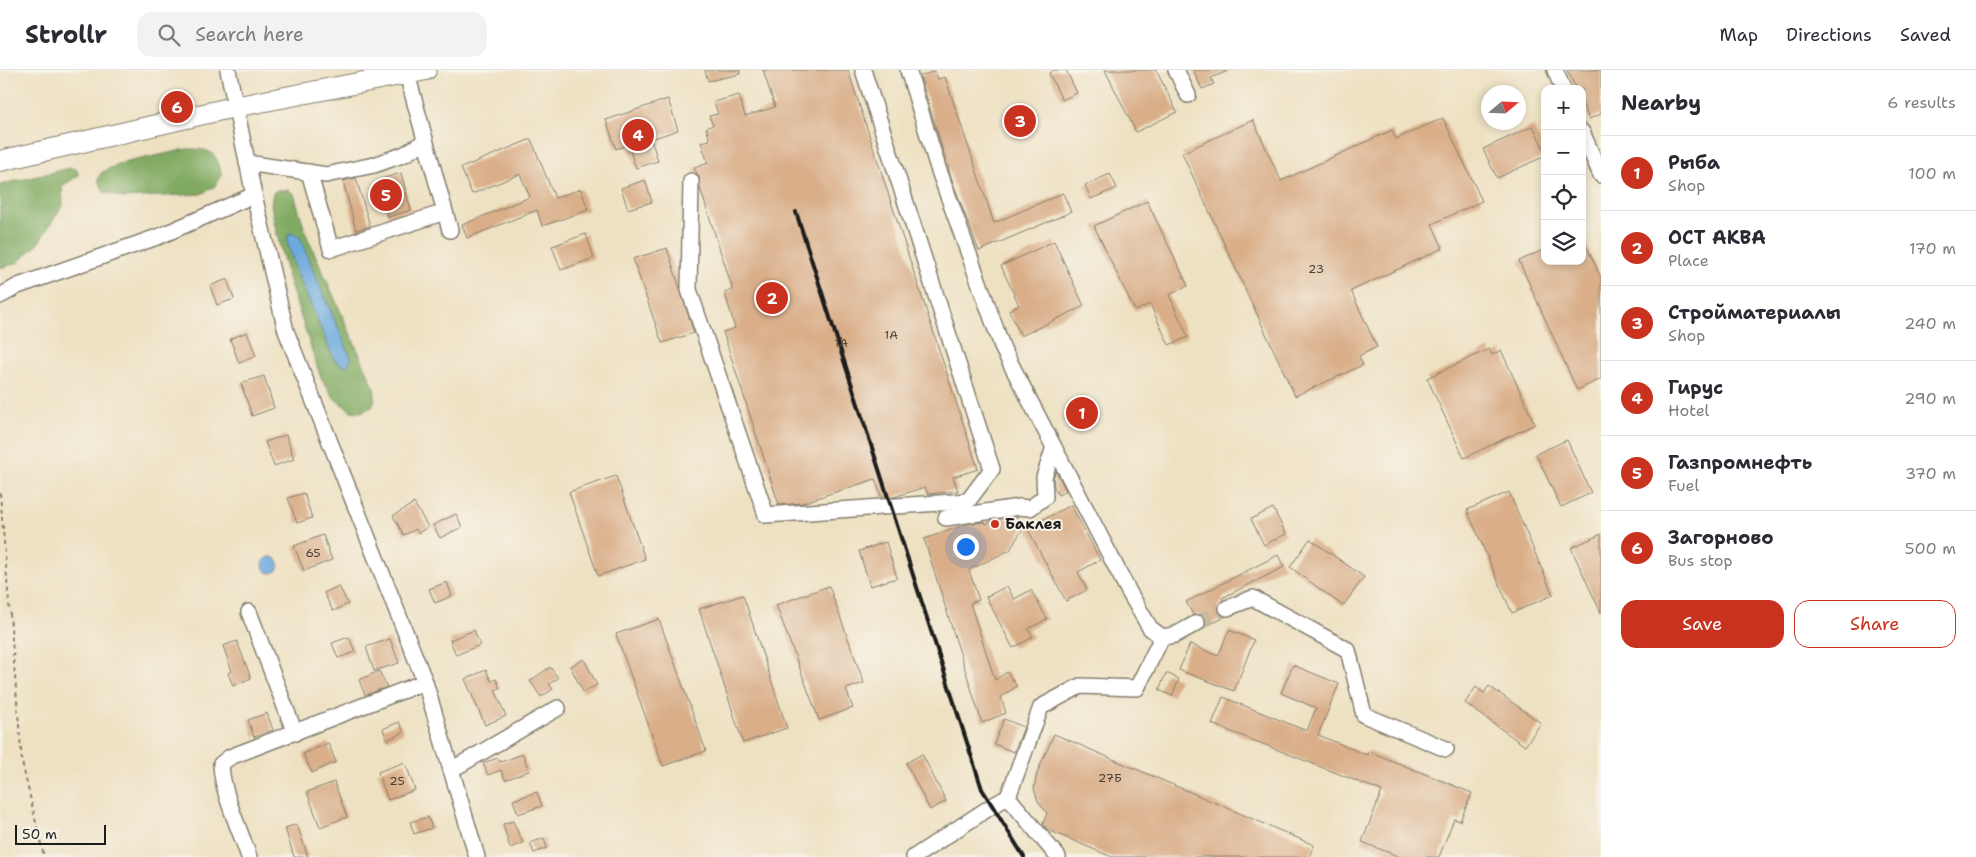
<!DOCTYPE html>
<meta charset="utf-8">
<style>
:root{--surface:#fff;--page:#f2f2f3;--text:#2b2b33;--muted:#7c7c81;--line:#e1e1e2;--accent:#c8321e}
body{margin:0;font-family:"Shantell Sans",sans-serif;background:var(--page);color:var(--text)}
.controls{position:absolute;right:15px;top:15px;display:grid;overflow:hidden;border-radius:10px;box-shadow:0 2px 8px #0003}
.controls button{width:45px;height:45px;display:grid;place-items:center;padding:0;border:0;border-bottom:1px solid var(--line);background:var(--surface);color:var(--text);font:25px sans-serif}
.compass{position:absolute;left:1481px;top:15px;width:45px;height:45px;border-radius:50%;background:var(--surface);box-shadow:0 2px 8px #0003;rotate:71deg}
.scale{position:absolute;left:15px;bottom:12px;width:91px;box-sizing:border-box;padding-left:5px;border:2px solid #1c1c1c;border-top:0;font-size:14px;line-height:18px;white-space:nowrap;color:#1c1c1c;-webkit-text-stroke:4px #f7f3e8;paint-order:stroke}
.you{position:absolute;left:965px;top:476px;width:18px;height:18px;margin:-12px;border:4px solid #fff;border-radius:50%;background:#1a73e8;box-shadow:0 0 0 8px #1a73e833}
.badge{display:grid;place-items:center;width:32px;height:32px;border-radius:50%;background:var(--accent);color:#fff;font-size:16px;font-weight:700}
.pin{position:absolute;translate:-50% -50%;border:2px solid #fff;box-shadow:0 1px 5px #0006}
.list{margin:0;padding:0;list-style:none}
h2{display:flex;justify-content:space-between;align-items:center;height:65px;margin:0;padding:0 20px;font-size:21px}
h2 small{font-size:16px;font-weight:400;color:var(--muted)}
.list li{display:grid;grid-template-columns:32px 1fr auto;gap:15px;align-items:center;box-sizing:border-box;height:75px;padding:0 20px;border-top:1px solid var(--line)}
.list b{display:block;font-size:19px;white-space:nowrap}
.list p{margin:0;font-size:16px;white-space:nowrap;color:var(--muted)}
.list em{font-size:16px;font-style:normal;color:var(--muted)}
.actions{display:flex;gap:10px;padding:15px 20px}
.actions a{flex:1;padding:11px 0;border:1px solid var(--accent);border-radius:15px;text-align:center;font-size:18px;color:var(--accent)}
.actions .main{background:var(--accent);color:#fff}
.icon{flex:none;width:28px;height:28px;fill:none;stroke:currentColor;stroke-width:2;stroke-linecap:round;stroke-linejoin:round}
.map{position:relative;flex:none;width:1601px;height:787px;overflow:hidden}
header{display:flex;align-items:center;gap:30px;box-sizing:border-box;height:70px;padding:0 25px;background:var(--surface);border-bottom:1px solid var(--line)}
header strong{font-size:24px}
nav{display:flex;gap:28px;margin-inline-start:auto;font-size:18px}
.search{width:350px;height:45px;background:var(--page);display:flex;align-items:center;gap:12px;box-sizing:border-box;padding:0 18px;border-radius:15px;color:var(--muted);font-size:19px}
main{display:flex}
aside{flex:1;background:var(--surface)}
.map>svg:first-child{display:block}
.forest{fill:#81ab62;stroke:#4e643f;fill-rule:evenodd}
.water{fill:#6eaadf;stroke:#45637e}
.building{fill:#d9ae88}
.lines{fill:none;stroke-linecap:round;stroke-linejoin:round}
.minor-tunnel{stroke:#c4baa1;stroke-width:15;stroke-dasharray:15 8;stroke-linecap:butt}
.minor-casing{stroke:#857e6f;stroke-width:18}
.major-casing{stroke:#857e6f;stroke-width:22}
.path{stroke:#857e6f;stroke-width:2;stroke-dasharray:4 4;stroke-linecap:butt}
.minor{stroke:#fff;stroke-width:15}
.major{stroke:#fff;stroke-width:20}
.rail{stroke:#1c1c1c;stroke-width:4}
.poi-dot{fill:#c8321e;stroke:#f7f3e8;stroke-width:2}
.labels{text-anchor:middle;stroke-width:4;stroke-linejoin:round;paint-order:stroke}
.number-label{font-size:12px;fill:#4b4037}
.poi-label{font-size:15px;font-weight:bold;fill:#1c1c1c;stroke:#f7f3e8;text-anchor:start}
</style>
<header>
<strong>Strollr</strong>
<div class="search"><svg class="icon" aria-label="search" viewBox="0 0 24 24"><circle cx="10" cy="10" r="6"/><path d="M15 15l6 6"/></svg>Search here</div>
<nav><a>Map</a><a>Directions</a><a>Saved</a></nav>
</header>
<main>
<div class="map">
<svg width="1601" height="787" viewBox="0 0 1601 787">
<rect width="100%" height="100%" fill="#f7f3e8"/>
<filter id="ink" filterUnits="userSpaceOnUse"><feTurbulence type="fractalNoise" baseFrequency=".02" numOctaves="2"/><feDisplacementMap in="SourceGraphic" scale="10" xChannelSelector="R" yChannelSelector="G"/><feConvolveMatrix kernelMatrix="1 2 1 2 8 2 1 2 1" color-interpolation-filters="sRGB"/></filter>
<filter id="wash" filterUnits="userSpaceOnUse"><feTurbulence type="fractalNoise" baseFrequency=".0096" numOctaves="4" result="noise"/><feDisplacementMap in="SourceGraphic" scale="20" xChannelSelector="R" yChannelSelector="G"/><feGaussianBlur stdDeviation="1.12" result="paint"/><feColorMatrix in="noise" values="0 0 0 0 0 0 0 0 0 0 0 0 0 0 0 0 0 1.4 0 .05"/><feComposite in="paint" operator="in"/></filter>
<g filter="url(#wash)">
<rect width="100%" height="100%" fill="#eee1c2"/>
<g class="forest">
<path d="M187,79C211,79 216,81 222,105L214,117L201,124L123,128L104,122L98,110L101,103L118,94Z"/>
<path d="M70,98L76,99L79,105L62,116L63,135L37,175L17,193L0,198V115Z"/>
<path d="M277,120H288L294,124L306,164L374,317L375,328L372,337L361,342L351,341L335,329L321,308L289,211L275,156L271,134L273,123ZM296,200L314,206L326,229L351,289L343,296L334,289Z"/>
</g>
<g class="water">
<path d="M293,163L300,167C315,209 335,248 351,289L348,295L343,296L334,289L296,200L287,171L289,164Z"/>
<circle cx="271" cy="495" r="8"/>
</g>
<g id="blocks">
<g class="building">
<path d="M705,0H739L740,4L708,11Z"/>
<path d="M763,0H848L978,399L953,407L958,421L928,424L925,417L894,427L882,428L875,409L802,433L779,435L723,262L735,258L725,223L733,220L700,118L699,107L694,98L708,93L701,72L710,70L706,58L713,55L709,46L718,44L714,32L739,25L745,46L775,37Z"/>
<path d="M1054,0H1066L1077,23L1062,30L1049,3Z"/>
<path d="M1105,0H1156L1177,42L1136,62Z"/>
<path d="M1193,0H1230L1211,8L1214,14L1202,19Z"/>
<path d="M1567,0H1601V44L1589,49L1582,33V19H1576Z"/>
<path d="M935,1L938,9L945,7L994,153L1063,123L1071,142L979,181L953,113L920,6Z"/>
<path d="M668,29L678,60L651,69L658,91L636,98L628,75L616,79L606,50Z"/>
<path d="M1443,48L1482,131L1432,154L1443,178L1351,221L1377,277L1359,286L1363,295L1295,326L1182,83L1253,50L1281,111L1392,60L1396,69Z"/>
<path d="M1533,56L1545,81V86L1497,108L1483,79Z"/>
<path d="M531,69L555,128L581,119L588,140L542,156L537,140L467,168L462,155L530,127L520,104L472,124L461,98Z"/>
<path d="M401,103L411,140L388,147L378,110Z"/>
<path d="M1110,104L1117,118L1091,129L1085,115Z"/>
<path d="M356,108L370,156L356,160L343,111Z"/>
<path d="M645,110L652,132L628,139L621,118Z"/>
<path d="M1147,131L1188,216L1169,225L1188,267L1169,275L1150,234L1135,241L1094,156Z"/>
<path d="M586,164L594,188L561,200L552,176Z"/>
<path d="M1582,166L1601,208V309L1577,320L1519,191L1545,179V191H1582Z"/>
<path d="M1054,171L1084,236L1021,266L1009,240L1019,235L1001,196Z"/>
<path d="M667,178L694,263L662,273L633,189Z"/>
<path d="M227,209L234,229L217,235L210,216Z"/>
<path d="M247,262L256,286L239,293L230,269Z"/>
<path d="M1489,279L1492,285L1501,280L1535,354L1464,388L1427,308Z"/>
<path d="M264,306L274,338L252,346L241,313Z"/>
<path d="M1085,334L1092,345L1078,353L1072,342Z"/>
<path d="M286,365L294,389L274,396L265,372Z"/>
<path d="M1567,370L1591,423L1561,437L1536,384Z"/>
<path d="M1056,401L1066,421L1058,425L1054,417L1053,408Z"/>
<path d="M616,406L645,489L598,506L569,422Z"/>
<path d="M1509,422L1553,525L1512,543L1467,440Z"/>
<path d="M304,423L312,448L297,453L288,428Z"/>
<path d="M414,433L428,457L418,463L416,459L404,465L393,446Z"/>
<path d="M1071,435L1100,490L1078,502L1087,520L1066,531L1027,458Z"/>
<path d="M1273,438L1286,464L1264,475L1251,449Z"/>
<path d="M456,444L462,457L440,468L433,455Z"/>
<path d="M1017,447L1023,458L1010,480L969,500L979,530L970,533L995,610L1007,602L1017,616L1001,627L1006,643L982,653L924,469L967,454L985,452L986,454L993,450Z"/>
<path d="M1601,464V543L1571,478Z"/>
<path d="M323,465L332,490L304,501L294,476Z"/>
<path d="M1310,469L1364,507L1343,536L1290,497Z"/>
<path d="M886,472L897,508L870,516L859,481Z"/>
<path d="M1278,485L1284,497L1222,528L1223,530L1218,536V541L1225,547L1205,557V549L1202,545H1193L1186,532Z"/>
<path d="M447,512L452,526L435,533L429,519Z"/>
<path d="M339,516L348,534L333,541L324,523Z"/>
<path d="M829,516L864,613L846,619L853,638L819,650L776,535Z"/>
<path d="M1007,516L1014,529L1031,520L1047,549L1028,559L1033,567L1013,578L986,527Z"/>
<path d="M743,525L787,658L743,673L699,539Z"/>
<path d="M659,549L706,681L663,696L616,564Z"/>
<path d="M474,560L480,575L456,585L450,570Z"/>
<path d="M1229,560L1254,570L1234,621L1179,600L1190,574L1218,586Z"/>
<path d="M349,567L355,582L338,588L332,573Z"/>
<path d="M390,569L399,593L374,601L366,577Z"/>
<path d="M237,571L251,608L233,616L228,603L232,601L223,576Z"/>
<path d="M584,589L597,615L583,622L570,596Z"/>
<path d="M1293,595L1339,614L1318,665L1367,685L1368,681L1472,723L1460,751L1454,749L1439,787H1400L1362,772L1382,721L1212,654L1223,627L1307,661L1316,638L1281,623Z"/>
<path d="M550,597L558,608L549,614L553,619L541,627L530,611Z"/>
<path d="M486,600L491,611L496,609L500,618L495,620L506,646L485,655L465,609Z"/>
<path d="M379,601L387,617L365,625L359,610Z"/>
<path d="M1166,603L1179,609L1172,626L1159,620Z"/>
<path d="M1489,616L1541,653L1525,676L1465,633L1476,617L1484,623Z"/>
<path d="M267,643L273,660L254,667L248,650Z"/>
<path d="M1004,649L1024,657L1014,682L994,674Z"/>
<path d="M399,652L404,662L387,670L383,659Z"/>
<path d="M1054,664L1314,775L1309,787H1112L1048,760L1043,754L1047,743L1038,731L1034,719L1037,703Z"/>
<path d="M328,673L336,692L312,703L303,684Z"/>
<path d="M523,684L529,701L505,710L501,700L488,705L483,693L498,688L500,692Z"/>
<path d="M922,684L946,731L930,740L906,693Z"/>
<path d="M405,692L415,720L388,730L378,702Z"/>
<path d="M334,712L347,747L320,757L307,722Z"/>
<path d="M537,722L542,736L518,744L513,730Z"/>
<path d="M428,747L432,758L414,764L410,752Z"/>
<path d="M513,751L523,773L510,778L503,754Z"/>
<path d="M297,754L308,787H294L285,758Z"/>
<path d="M544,768L547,778L534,783L530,773Z"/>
</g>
</g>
</g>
<g filter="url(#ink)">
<use href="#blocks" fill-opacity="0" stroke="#857e6f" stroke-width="1"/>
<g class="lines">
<path class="minor-tunnel" d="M1197,553L1227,538"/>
<defs>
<g id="minor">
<path d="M228,0L254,125L286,261L425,612L477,787"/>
<path d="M908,0L938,98L1003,279L1129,522L1150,558L1162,567L1175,565L1197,553"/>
<path d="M1176,0L1188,25"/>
<path d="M1555,0L1563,19"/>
<path d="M407,4L450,160"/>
<path d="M1582,62L1601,105"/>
<path d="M247,93L326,105L374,95L405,84L425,71"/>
<path d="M309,102L331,179L445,142"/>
<path d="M691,111L689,220L766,445L968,431L992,399L863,0"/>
<path d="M0,226L18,216L160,166L254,125"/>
<path d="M946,448L1019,437L1030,438L1045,427L1044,407L1054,377"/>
<path d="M1227,538L1253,528L1348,580L1364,645L1446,679"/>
<path d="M249,542L295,663"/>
<path d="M451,700L558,638"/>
<path d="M249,787C240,759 222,724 221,694L230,687L425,612"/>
<path d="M914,787L992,736L1008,727"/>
<path d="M1058,787L1008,727L1041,637L1080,616L1137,618L1162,567"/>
</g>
<path id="major" d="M0,91L234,37L426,0"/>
</defs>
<use href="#minor" class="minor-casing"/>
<use href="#major" class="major-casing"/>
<path class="path" d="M0,423L22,692L44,787"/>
<use href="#minor" class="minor"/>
<use href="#major" class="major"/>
<path class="rail" d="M796,142L982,719L1024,787"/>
</g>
</g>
<circle class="poi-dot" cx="995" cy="454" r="5"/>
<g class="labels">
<g class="number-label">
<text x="1316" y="203">23</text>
<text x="891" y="269">1А</text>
<text x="841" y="277">1А</text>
<text x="313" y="487">65</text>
<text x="1110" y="712">27Б</text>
<text x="397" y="715">25</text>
</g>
<g class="poi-label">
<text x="1005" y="459">Баклея</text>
</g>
</g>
</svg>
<div class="controls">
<button>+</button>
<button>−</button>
<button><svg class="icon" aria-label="locate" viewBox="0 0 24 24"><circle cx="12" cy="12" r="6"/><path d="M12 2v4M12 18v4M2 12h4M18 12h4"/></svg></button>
<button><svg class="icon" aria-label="layers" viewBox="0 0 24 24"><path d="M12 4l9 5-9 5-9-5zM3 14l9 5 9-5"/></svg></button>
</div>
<svg class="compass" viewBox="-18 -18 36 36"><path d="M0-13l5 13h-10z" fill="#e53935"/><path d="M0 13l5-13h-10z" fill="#7c7c81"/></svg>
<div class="scale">50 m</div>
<div class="you"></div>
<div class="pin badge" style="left:1082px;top:343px">1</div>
<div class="pin badge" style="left:772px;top:228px">2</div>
<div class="pin badge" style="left:1020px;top:51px">3</div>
<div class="pin badge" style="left:638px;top:65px">4</div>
<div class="pin badge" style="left:386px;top:125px">5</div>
<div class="pin badge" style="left:177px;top:37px">6</div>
</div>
<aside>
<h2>Nearby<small>6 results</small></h2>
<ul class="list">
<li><span class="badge">1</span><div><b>Рыба</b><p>Shop</p></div><em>100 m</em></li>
<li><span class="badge">2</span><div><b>ОСТ АКВА</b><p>Place</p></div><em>170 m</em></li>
<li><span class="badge">3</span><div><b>Стройматериалы</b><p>Shop</p></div><em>240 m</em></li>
<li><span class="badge">4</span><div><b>Гирус</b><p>Hotel</p></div><em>290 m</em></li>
<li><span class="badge">5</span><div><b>Газпромнефть</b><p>Fuel</p></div><em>370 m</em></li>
<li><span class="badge">6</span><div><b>Загорново</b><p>Bus stop</p></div><em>500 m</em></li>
</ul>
<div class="actions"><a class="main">Save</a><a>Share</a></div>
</aside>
</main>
